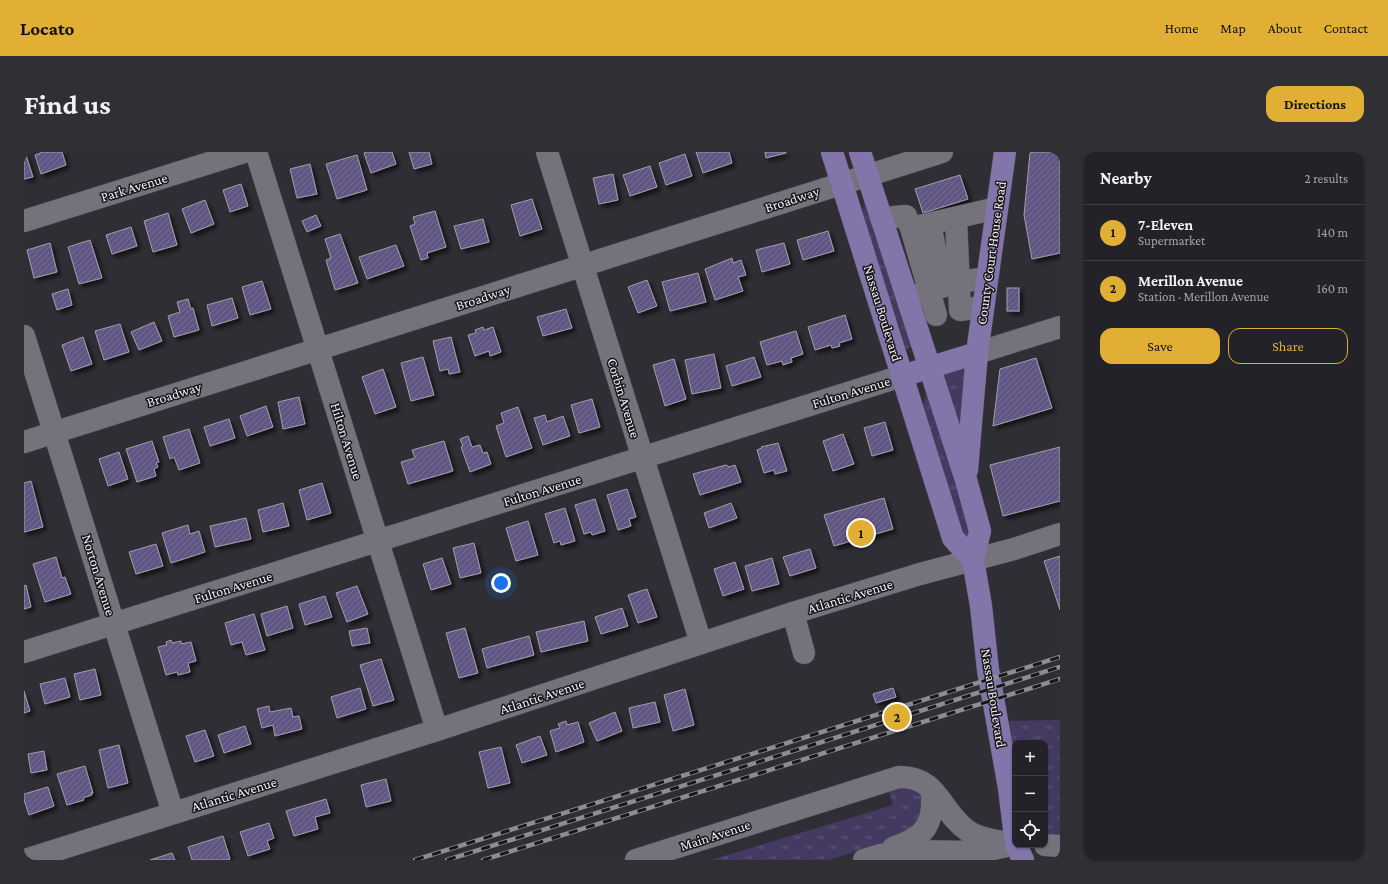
<!DOCTYPE html>
<meta charset="utf-8">
<style>
:root{--surface:#232228;--page:#2f2f34;--text:#f1f3f6;--muted:#a3a4a8;--line:#403f45;--accent:#e1af34}
body{margin:0;font-family:"Crimson Pro",serif;background:var(--page);color:var(--text)}
.controls{position:absolute;right:12px;bottom:12px;display:grid;overflow:hidden;border-radius:8px;box-shadow:0 1px 3px #0004}
.controls button{width:36px;height:36px;display:grid;place-items:center;padding:0;border:0;border-bottom:1px solid var(--line);background:var(--surface);color:var(--text);font:20px sans-serif}
.you{position:absolute;left:477px;top:431px;width:14px;height:14px;margin:-10px;border:3px solid #fff;border-radius:50%;background:#1a73e8;box-shadow:0 0 0 6px #1a73e833}
.badge{display:grid;place-items:center;width:26px;height:26px;border-radius:50%;background:var(--accent);color:#111;font-size:13px;font-weight:700}
.pin{position:absolute;translate:-50% -50%;border:2px solid #fff;box-shadow:0 1px 4px #0006}
.list{margin:0;padding:0;list-style:none}
h2{display:flex;justify-content:space-between;align-items:center;height:52px;margin:0;padding:0 16px;font-size:17px}
h2 small{font-size:13px;font-weight:400;color:var(--muted)}
.list li{display:grid;grid-template-columns:26px 1fr auto;gap:12px;align-items:center;box-sizing:border-box;height:56px;padding:0 16px;border-top:1px solid var(--line)}
.list b{display:block;font-size:15px;white-space:nowrap}
.list p{margin:0;font-size:13px;white-space:nowrap;color:var(--muted)}
.list em{font-size:13px;font-style:normal;color:var(--muted)}
.actions{display:flex;gap:8px;padding:12px 16px}
.actions a{flex:1;padding:9px 0;border:1px solid var(--accent);border-radius:12px;text-align:center;font-size:14px;color:var(--accent)}
.actions .main{background:var(--accent);color:#111}
.icon{flex:none;width:22px;height:22px;fill:none;stroke:currentColor;stroke-width:2;stroke-linecap:round;stroke-linejoin:round}
.map{position:relative;flex:none;width:1036px;height:708px;overflow:hidden;border-radius:12px}
header{display:flex;align-items:center;gap:24px;box-sizing:border-box;height:56px;padding:0 20px;background:var(--accent);color:#111}
header strong{font-size:19px}
nav{display:flex;gap:22px;margin-inline-start:auto;font-size:14px}
.intro{display:flex;align-items:center;justify-content:space-between;box-sizing:border-box;height:96px;padding:0 24px}
h1{margin:0;font-size:28px}
.button{padding:10px 18px;border-radius:12px;background:var(--accent);color:#111;font-size:14px;font-weight:700}
main{display:flex;gap:24px;padding:0 24px}
aside{flex:1;background:var(--surface);border-radius:12px;box-shadow:0 1px 3px #0004}
.map>svg:first-child{display:block}
.grass{fill:url(#grass-tufts)}
.building{fill:url(#building-hatch);stroke:#a19fa8;filter:url(#shadow)}
.lines{fill:none;stroke-linecap:round;stroke-linejoin:round}
.minor-casing{stroke:#4b4b50;stroke-width:23}
.major-casing{stroke:#4b4b50;stroke-width:23}
.minor{stroke:#74727b;stroke-width:22}
.major{stroke:#8375aa;stroke-width:22}
.rail-casing{stroke:#8d8c92;stroke-width:4.5}
.rail{stroke:#17161a;stroke-width:3;stroke-dasharray:9;stroke-linecap:butt}
.labels{text-anchor:middle;stroke-width:3;stroke-linejoin:round;paint-order:stroke}
.street-label{font-size:14px;fill:#f1f1f5;stroke:#17161a}
</style>
<header>
<strong>Locato</strong>
<nav><a>Home</a><a>Map</a><a>About</a><a>Contact</a></nav>
</header>
<div class="intro"><h1>Find us</h1><a class="button">Directions</a></div>
<main>
<div class="map">
<svg width="1036" height="708" viewBox="0 0 1036 708">
<defs>
<pattern id="grass-tufts" width="24" height="20" patternUnits="userSpaceOnUse"><rect width="24" height="20" fill="#443a61"/><path d="M3 7l-1-3M5 7V3M7 7l1-3M15 17l-1-3M17 17v-4M19 17l1-3" fill="none" stroke="#5f5778"/></pattern>
<pattern id="building-hatch" width="6" height="6" patternUnits="userSpaceOnUse"><rect width="6" height="6" fill="#605583"/><path d="M-1 1l2-2M0 6l6-6M5 7l2-2" fill="none" stroke="#776e95"/></pattern>
<filter id="shadow"><feDropShadow dx="3.5" dy="3.5" stdDeviation="2" flood-color="#0009"/></filter>
</defs>
<rect width="100%" height="100%" fill="#2f2e35"/>
<g class="grass">
<path d="M841,47L889,191L887,195L884,197H880L837,65Z"/>
<path d="M950,206L940,312L910,218Z"/>
<path d="M902,240L950,384L941,389L898,258Z"/>
<path d="M1036,568V694L1021,693V591H991V688L973,569Z"/>
<path d="M880,635L896,639L903,654L889,681L805,708H687L869,653L864,637Z"/>
</g>
<g class="building">
<path d="M0,0H1L9,25L0,27Z"/>
<path d="M19,0H38L42,13L17,22L11,3Z"/>
<path d="M343,0H368L372,12L347,21L340,1Z"/>
<path d="M385,0H405L408,12L390,17Z"/>
<path d="M672,0H705L708,11L679,21Z"/>
<path d="M741,0H762V1L742,6Z"/>
<path d="M1010,0H1036V101L1008,107L1000,63L1006,1Z"/>
<path d="M661,2L668,24L642,33L635,11Z"/>
<path d="M333,3L343,38L313,47L302,12Z"/>
<path d="M286,12L293,42L273,46L266,17Z"/>
<path d="M626,14L633,35L606,44L599,23Z"/>
<path d="M589,22L594,48L575,52L569,26Z"/>
<path d="M936,23L944,47L899,61L891,37Z"/>
<path d="M217,32L224,54L206,60L199,38Z"/>
<path d="M508,47L518,77L496,84L487,53Z"/>
<path d="M181,48L190,72L167,81L158,57Z"/>
<path d="M411,59L422,95L403,101L404,106L397,108L386,74L391,72L389,65Z"/>
<path d="M144,61L153,93L129,100L120,69Z"/>
<path d="M292,63L297,74L283,80L278,69Z"/>
<path d="M459,67L465,90L437,97L430,74Z"/>
<path d="M107,75L113,94L88,102L82,83Z"/>
<path d="M804,79L810,99L779,108L773,88Z"/>
<path d="M316,82L334,131L311,138L302,108L307,106L301,87Z"/>
<path d="M66,88L78,126L55,132L44,95Z"/>
<path d="M26,91L33,120L10,126L3,98Z"/>
<path d="M760,91L766,112L738,120L732,98Z"/>
<path d="M372,93L380,114L343,127L335,105Z"/>
<path d="M708,106L709,111L717,108L722,123L714,125L719,139L691,148L681,117Z"/>
<path d="M674,121L682,150L646,159L638,130Z"/>
<path d="M623,128L633,154L614,161L604,135Z"/>
<path d="M238,129L247,157L226,163L218,135Z"/>
<rect x="983" y="136" width="12" height="23"/>
<path d="M44,137L48,153L33,158L28,142Z"/>
<path d="M208,146L214,166L188,174L183,153Z"/>
<path d="M164,147L167,157L169,156L175,178L150,185L144,164L156,160L153,150Z"/>
<path d="M542,157L548,176L519,184L513,165Z"/>
<path d="M821,163L828,187L815,191L816,194L808,196L807,193L791,198L784,175Z"/>
<path d="M130,170L138,189L115,198L107,180Z"/>
<path d="M96,172L105,200L80,208L71,179Z"/>
<path d="M459,175L460,178L469,175L477,200L466,204L465,199L451,204L444,183L452,181L451,178Z"/>
<path d="M772,179L779,202L767,206L768,210L759,213L758,209L743,213L736,190Z"/>
<path d="M59,185L68,212L47,219L38,193Z"/>
<path d="M427,185L436,220L425,222L424,217L416,219L409,189Z"/>
<path d="M690,202L697,236L668,242L661,208Z"/>
<path d="M399,205L410,243L387,249L377,211Z"/>
<path d="M730,205L737,225L708,234L702,214Z"/>
<path d="M1012,206L1028,256L969,274L976,217Z"/>
<path d="M650,207L662,247L641,254L629,213Z"/>
<path d="M359,217L372,255L351,262L338,225Z"/>
<path d="M275,245L281,272L259,277L254,250Z"/>
<path d="M568,247L576,275L555,281L547,253Z"/>
<path d="M242,254L249,275L223,284L216,264Z"/>
<path d="M494,255L508,296L482,305L472,274L480,271L477,261Z"/>
<path d="M521,263L523,270L539,264L546,284L519,293L510,266Z"/>
<path d="M205,267L211,286L186,294L180,275Z"/>
<path d="M861,270L869,298L848,304L840,276Z"/>
<path d="M165,277L176,311L155,318L150,305L146,307L139,285Z"/>
<path d="M819,282L830,312L809,319L799,289Z"/>
<path d="M444,284L448,295L456,293L459,301L463,300L467,312L446,320L437,295L439,294L436,287Z"/>
<path d="M128,289L135,310L132,311L134,315L130,317L132,324L113,330L102,297Z"/>
<path d="M420,289L429,319L384,332L377,310L391,306L388,298Z"/>
<path d="M754,291L763,319L751,322L750,318L740,321L733,298L738,296L737,295Z"/>
<path d="M1036,295V349L979,364L966,313Z"/>
<path d="M95,300L104,327L84,334L75,307Z"/>
<path d="M702,313L705,315L711,313L717,330L676,343L669,322Z"/>
<path d="M7,329L19,375L0,380V331Z"/>
<path d="M298,331L307,361L283,368L275,338Z"/>
<path d="M603,337L612,365L605,367L607,374L594,378L583,343Z"/>
<path d="M860,346L869,377L810,394L800,363Z"/>
<path d="M571,347L581,379L568,383L567,380L560,382L551,353Z"/>
<path d="M259,351L265,374L239,380L234,358Z"/>
<path d="M707,351L713,366L685,376L680,361Z"/>
<path d="M541,356L551,389L537,393L536,389L530,391L521,362Z"/>
<path d="M222,366L227,387L191,395L186,374Z"/>
<path d="M504,369L514,403L492,409L482,376Z"/>
<path d="M164,373L166,382L175,379L181,400L147,411L138,381Z"/>
<path d="M450,391L457,421L436,426L429,396Z"/>
<path d="M132,392L139,414L112,422L105,400Z"/>
<path d="M786,397L792,416L766,424L759,405Z"/>
<path d="M1036,404V458L1020,409Z"/>
<path d="M32,405L38,426L41,425L47,442L21,450L9,412Z"/>
<path d="M418,406L427,432L407,438L399,412Z"/>
<path d="M748,406L755,432L728,439L721,414Z"/>
<path d="M711,410L720,437L699,444L690,417Z"/>
<path d="M2,433L7,455L0,457V434Z"/>
<path d="M333,434L344,462L323,470L312,441Z"/>
<path d="M623,437L633,465L614,471L604,443Z"/>
<path d="M301,444L308,465L281,473L275,452Z"/>
<path d="M263,454L269,476L243,484L237,462Z"/>
<path d="M598,456L604,474L577,482L571,465Z"/>
<path d="M230,462L241,498L222,503L218,490L207,493L201,471Z"/>
<path d="M560,469L564,489L517,500L512,480Z"/>
<path d="M343,476L346,491L328,494L325,479Z"/>
<path d="M441,476L454,521L435,526L422,481Z"/>
<path d="M505,484L510,503L463,516L458,497Z"/>
<path d="M147,488L148,491L157,489V492L167,490L172,509L164,511L166,520L154,523L153,520L142,523L134,495L143,493L142,490Z"/>
<path d="M357,507L370,548L349,554L336,513Z"/>
<path d="M71,517L77,543L56,548L50,522Z"/>
<path d="M41,526L46,545L21,552L16,532Z"/>
<path d="M336,536L342,557L313,566L307,545Z"/>
<path d="M869,536L872,545L852,551L849,542Z"/>
<path d="M661,537L670,573L649,579L640,543Z"/>
<path d="M0,539L6,559L0,561Z"/>
<path d="M631,550L636,570L609,576L605,556Z"/>
<path d="M245,554L246,560L267,556L269,565L275,564L278,577L251,584L249,573L238,576L233,557Z"/>
<path d="M591,560L598,579L573,589L565,571Z"/>
<path d="M542,569L543,573L554,570L560,590L532,600L526,579L536,576L534,572Z"/>
<path d="M221,574L227,592L200,601L194,583Z"/>
<path d="M181,578L190,604L171,610L162,584Z"/>
<path d="M516,584L523,603L498,611L492,593Z"/>
<path d="M95,593L104,631L84,636L75,598Z"/>
<path d="M477,595L486,631L464,636L455,600Z"/>
<path d="M20,599L23,618L7,621L4,602Z"/>
<path d="M61,614L69,641H67L68,643L59,646L60,648L43,653L33,622Z"/>
<path d="M362,627L367,649L342,655L337,633Z"/>
<path d="M24,635L30,654L5,663L0,648V642Z"/>
<path d="M302,647L306,661L291,665L294,677L270,684L262,659Z"/>
<path d="M245,671L250,686L243,689L246,697L224,704L216,680Z"/>
<path d="M199,684L206,707L202,708H168L164,695Z"/>
<path d="M148,701L151,708H126Z"/>
</g>
<g class="lines">
<defs>
<g id="minor">
<path d="M232,0L413,578"/>
<path d="M523,0L677,491"/>
<path d="M857,66L882,64L887,76L973,56"/>
<path d="M932,66L936,158L959,155"/>
<path d="M0,69L220,0"/>
<path d="M906,72L919,134"/>
<path d="M887,76L905,138L936,130L963,126"/>
<path d="M892,144L905,138L912,163"/>
<path d="M0,184L149,661"/>
<path d="M953,201L1036,175"/>
<path d="M0,290L918,0"/>
<path d="M769,461L780,501"/>
<path d="M0,500L878,224"/>
<path d="M1021,693L1036,694"/>
<path d="M869,696C877,693 885,690 892,685C908,675 910,654 907,637"/>
<path d="M1,708L413,578L769,461L896,422L990,397L1036,382"/>
<path d="M612,708L875,625C915,624 916,660 944,679C957,688 976,689 991,692"/>
<path d="M840,708L856,703L885,699L956,700L983,694"/>
</g>
<g id="major">
<path d="M808,0L929,386L949,408"/>
<path d="M836,0L942,328L956,379L949,408L957,454L964,518L985,636L991,685"/>
<path d="M891,220L953,201"/>
<path d="M943,318L953,201L981,0"/>
<path d="M992,693L999,708"/>
</g>
</defs>
<use href="#minor" class="minor-casing"/>
<use href="#major" class="major-casing"/>
<use href="#minor" class="minor"/>
<use href="#major" class="major"/>
<defs>
<g id="rail">
<path d="M391,708L1036,505"/>
<path d="M423,708L1036,515"/>
<path d="M459,708L1036,527"/>
</g>
</defs>
<use href="#rail" class="rail-casing"/>
<use href="#rail" class="rail"/>
</g>
<g class="labels">
<g class="street-label">
<text transform="translate(110 35) rotate(-17)" y="5">Park Avenue</text>
<text transform="translate(768 47) rotate(-18)" y="5">Broadway</text>
<text transform="translate(967 101) rotate(-82)" y="5">County Court House Road</text>
<text transform="translate(459 145) rotate(-18)" y="5">Broadway</text>
<text transform="translate(859 161) rotate(73)" y="5">Nassau Boulevard</text>
<text transform="translate(827 240) rotate(-17)" y="5">Fulton Avenue</text>
<text transform="translate(150 242) rotate(-17)" y="5">Broadway</text>
<text transform="translate(600 246) rotate(73)" y="5">Corbin Avenue</text>
<text transform="translate(323 289) rotate(73)" y="5">Hilton Avenue</text>
<text transform="translate(518 338) rotate(-17)" y="5">Fulton Avenue</text>
<text transform="translate(75 423) rotate(73)" y="5">Norton Avenue</text>
<text transform="translate(209 435) rotate(-17)" y="5">Fulton Avenue</text>
<text transform="translate(826 444) rotate(-17)" y="5">Atlantic Avenue</text>
<text transform="translate(518 544) rotate(-18)" y="5">Atlantic Avenue</text>
<text transform="translate(970 546) rotate(81)" y="5">Nassau Boulevard</text>
<text transform="translate(210 642) rotate(-17)" y="5">Atlantic Avenue</text>
<text transform="translate(691 683) rotate(-18)" y="5">Main Avenue</text>
</g>
</g>
</svg>
<div class="controls">
<button>+</button>
<button>−</button>
<button><svg class="icon" aria-label="locate" viewBox="0 0 24 24"><circle cx="12" cy="12" r="6"/><path d="M12 2v4M12 18v4M2 12h4M18 12h4"/></svg></button>
</div>
<div class="you"></div>
<div class="pin badge" style="left:837px;top:381px">1</div>
<div class="pin badge" style="left:873px;top:565px">2</div>
</div>
<aside>
<h2>Nearby<small>2 results</small></h2>
<ul class="list">
<li><span class="badge">1</span><div><b>7-Eleven</b><p>Supermarket</p></div><em>140 m</em></li>
<li><span class="badge">2</span><div><b>Merillon Avenue</b><p>Station · Merillon Avenue</p></div><em>160 m</em></li>
</ul>
<div class="actions"><a class="main">Save</a><a>Share</a></div>
</aside>
</main>
